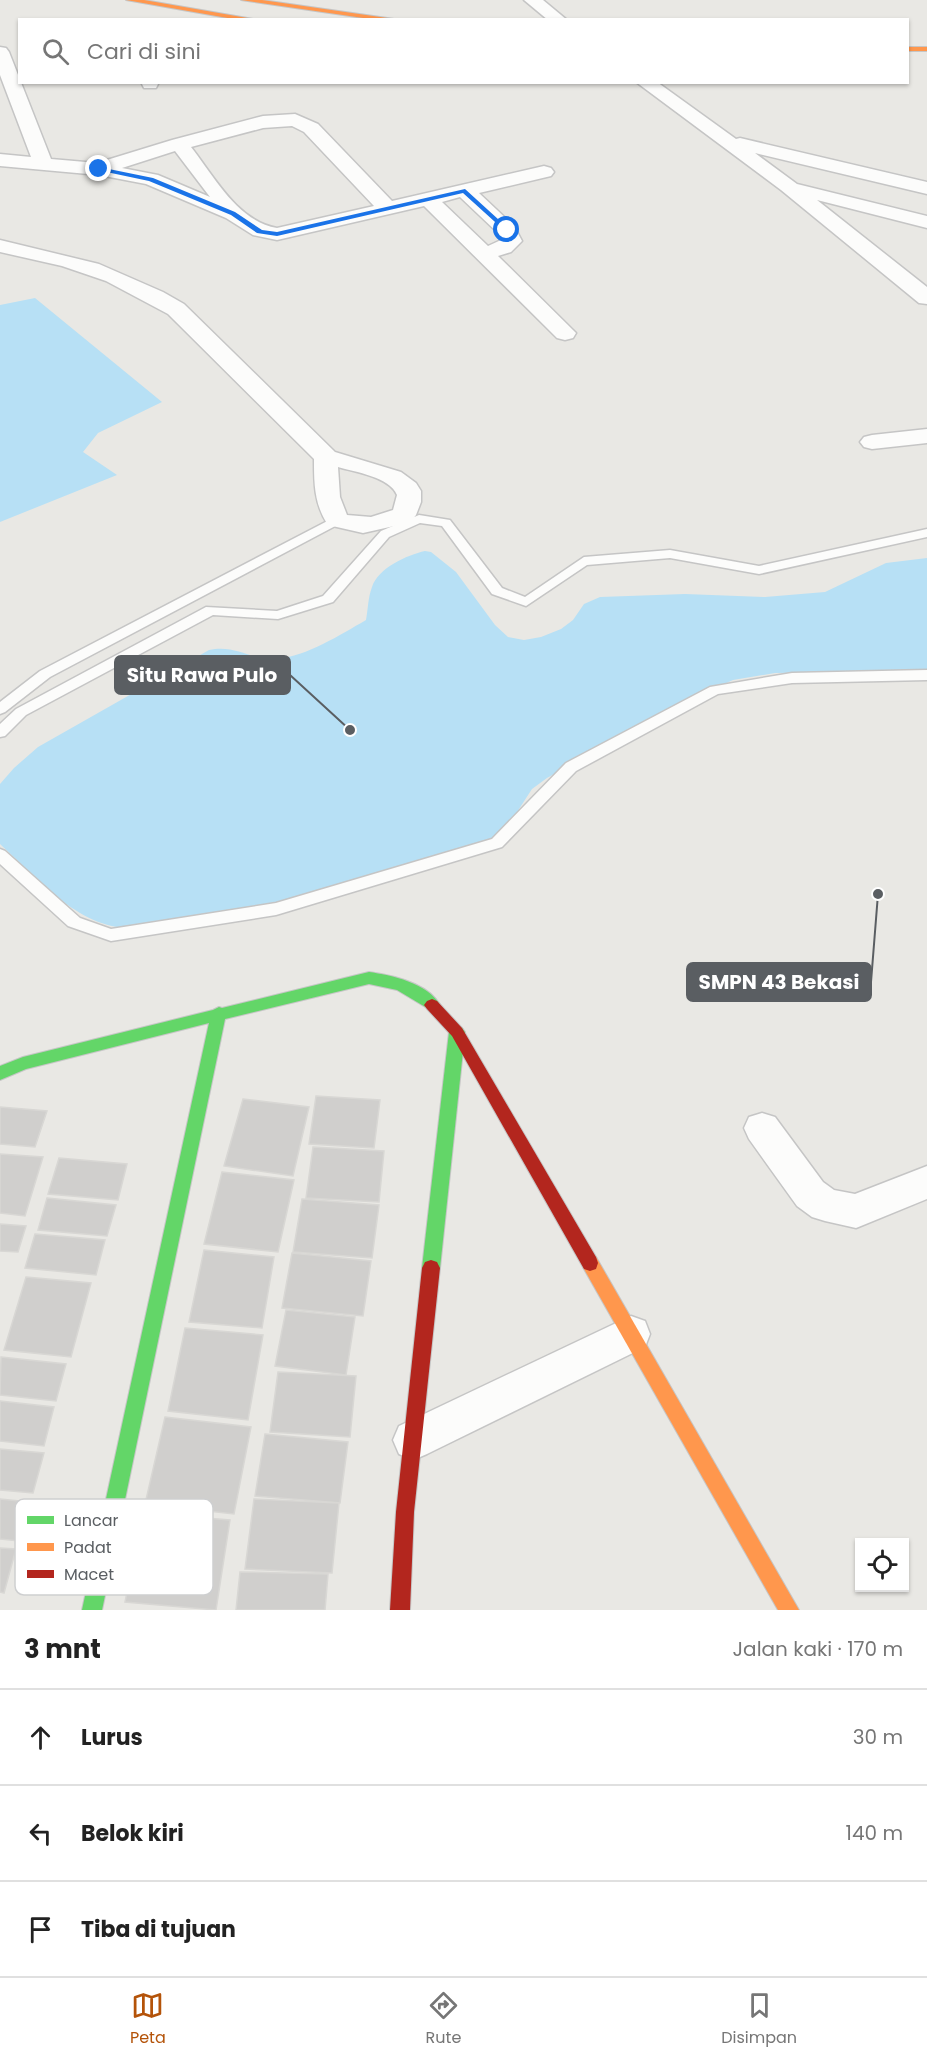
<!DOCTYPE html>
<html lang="id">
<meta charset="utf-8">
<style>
:root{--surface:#fff;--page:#f2f2f2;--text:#222;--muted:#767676;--line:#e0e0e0;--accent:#b45309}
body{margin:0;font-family:Poppins,sans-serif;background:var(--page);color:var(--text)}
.controls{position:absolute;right:18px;bottom:18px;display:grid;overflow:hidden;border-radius:0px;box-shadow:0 2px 4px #0004}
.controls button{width:54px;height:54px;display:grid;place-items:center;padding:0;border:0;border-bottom:2px solid var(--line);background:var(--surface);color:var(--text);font:30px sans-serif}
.stop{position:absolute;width:18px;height:18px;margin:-14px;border:4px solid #1a73e8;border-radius:50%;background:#fff}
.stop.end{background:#1a73e8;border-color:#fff;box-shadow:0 2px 6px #0008}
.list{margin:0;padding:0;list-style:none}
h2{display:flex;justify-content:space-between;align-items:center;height:78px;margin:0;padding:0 24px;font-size:26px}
h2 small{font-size:20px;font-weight:400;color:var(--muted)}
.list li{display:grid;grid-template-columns:39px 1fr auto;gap:18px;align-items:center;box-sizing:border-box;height:96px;padding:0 24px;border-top:2px solid var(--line)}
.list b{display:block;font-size:22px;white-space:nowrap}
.list em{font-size:20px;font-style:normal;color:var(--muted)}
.icon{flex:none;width:33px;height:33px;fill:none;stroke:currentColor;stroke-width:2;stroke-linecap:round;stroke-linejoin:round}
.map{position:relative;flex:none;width:927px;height:1610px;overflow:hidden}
.search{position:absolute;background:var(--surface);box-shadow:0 2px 4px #0004;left:18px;right:18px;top:18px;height:66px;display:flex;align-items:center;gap:15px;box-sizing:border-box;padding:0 21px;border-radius:0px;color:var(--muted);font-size:22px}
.sheet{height:366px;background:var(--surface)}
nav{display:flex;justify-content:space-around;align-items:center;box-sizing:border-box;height:84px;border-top:2px solid var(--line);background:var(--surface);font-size:16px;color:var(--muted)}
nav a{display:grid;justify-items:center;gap:3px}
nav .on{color:var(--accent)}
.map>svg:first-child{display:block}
.water{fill:#b7e0f5}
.building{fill:#d0cfcd;stroke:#d8d7d4;stroke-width:1.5}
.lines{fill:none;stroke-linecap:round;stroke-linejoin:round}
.lane-casing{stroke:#c5c5c5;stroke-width:3}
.street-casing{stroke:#c5c5c5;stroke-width:3}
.fast-casing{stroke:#c6c6c6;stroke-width:2}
.slow-casing{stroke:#c6c6c6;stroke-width:2}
.jam-casing{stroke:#c6c6c6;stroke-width:2}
.lane{fill:#fcfcfb;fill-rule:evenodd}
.street{fill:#fcfcfb;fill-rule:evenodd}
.fast{fill:#63d668;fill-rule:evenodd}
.slow{fill:#ff974d;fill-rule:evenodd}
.jam{fill:#b3261e;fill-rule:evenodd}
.route{fill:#1a73e8}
.key{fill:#fff;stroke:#cecfd0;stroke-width:1.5}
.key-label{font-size:16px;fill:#5a5e62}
.leader{fill:none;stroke:#5a5e62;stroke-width:2}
.callout-dot{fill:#5a5e62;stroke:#fff;stroke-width:2}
.callout{fill:#5a5e62;stroke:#5a5e62;stroke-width:2}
.callout-label{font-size:20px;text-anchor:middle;font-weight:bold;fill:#fff}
</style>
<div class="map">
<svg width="927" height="1610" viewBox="0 0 927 1610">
<rect width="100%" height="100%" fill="#e9e8e4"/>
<g class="water">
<path d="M35,298L162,402L98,433L83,452L117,475L0,522V305Z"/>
<path d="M425,551L431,552L456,572L495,625L508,637L524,640L541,637L561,629L573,620L584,604L600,597L685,594L765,597L825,592L886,563L927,558V671L775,673L733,680L676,706L547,778L532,789L508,826L492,839L429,861L273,903L130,928C78,928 36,877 0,844V784L14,768L38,747L209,650C236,644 252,661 277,659C307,656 340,635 366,620C368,610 368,597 372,587C378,568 407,555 425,551Z"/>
</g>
<g class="building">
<path d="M316,1096L380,1100L374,1148L309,1144Z"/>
<path d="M243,1099L309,1107L293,1176L224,1166Z"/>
<path d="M0,1107L47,1111L35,1147L0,1144Z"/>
<path d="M313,1147L384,1151L379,1202L306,1198Z"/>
<path d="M0,1154L43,1157L25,1216L0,1213Z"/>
<path d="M59,1158L127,1164L118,1200L48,1194Z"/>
<path d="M222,1172L294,1180L278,1252L204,1244Z"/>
<path d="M47,1198L116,1205L107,1236L38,1230Z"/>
<path d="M302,1199L379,1205L372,1258L293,1252Z"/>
<path d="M0,1224L26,1226L18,1252L0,1251Z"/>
<path d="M35,1234L105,1240L96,1275L25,1268Z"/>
<path d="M204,1250L274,1257L262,1328L189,1322Z"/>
<path d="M292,1253L371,1261L363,1316L282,1308Z"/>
<path d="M26,1277L91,1283L71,1357L4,1350Z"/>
<path d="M286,1310L355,1317L346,1375L275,1366Z"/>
<path d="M185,1328L263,1335L248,1420L168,1411Z"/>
<path d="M1,1357L66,1364L56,1401L0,1395Z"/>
<path d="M278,1372L356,1376L350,1437L270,1432Z"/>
<path d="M0,1401L54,1407L44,1446L0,1441Z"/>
<path d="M165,1417L251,1427L234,1514L145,1504Z"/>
<path d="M265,1434L348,1442L340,1503L255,1496Z"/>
<path d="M0,1449L44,1453L33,1493L0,1490Z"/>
<path d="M0,1499L29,1502L19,1541L0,1539Z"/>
<path d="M254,1499L339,1503L332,1573L245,1569Z"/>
<path d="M143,1513L230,1520L216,1610L125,1602Z"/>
<path d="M0,1548L16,1549L4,1593L0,1592Z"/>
<path d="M240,1572L328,1574L325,1610H236Z"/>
</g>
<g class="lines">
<defs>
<g id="lane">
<path d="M419,515L450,520L502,588L525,597L584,557L670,550L759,566L927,529V537L759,574L670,558L587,565L526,606L492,594L442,526L420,523L389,537L333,602L278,619L213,615L26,715L5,736L0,737V724L16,709L206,607L277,611L323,596L381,531Z"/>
<path d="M337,516L341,517L343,520L341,523L50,677L5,712L0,714V702L40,671Z"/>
<path d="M927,670V680L792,683L718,694L576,771L502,847L276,915L111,941L68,926L0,864V849L5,851L80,918L111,929L276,903L492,839L566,763L710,687L792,673Z"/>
</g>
<g id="street">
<path d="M524,0H543L567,20H548Z"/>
<path d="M0,47L6,48L9,52L51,159L97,163L172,140L263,116L295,114L318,124L392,201L544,166L551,168L554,172L551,176L479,193L514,226L522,241L511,252L498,256L576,333L573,338L565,340L557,338L424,206L277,240L253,235L226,218L146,184L99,175L0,166V154L31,157L0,75ZM292,126L304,132L374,206L277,228C237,221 214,176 191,147L263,128ZM175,151L210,197L158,175L122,168ZM460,197L498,233L501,240L488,246L442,202Z"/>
<path d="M141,82H159L156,88H144Z"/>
<path d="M636,82H657L736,139L740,138L927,182V194L755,153L797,184L927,216V228L817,200L927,287V304L919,303L781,190Z"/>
<path d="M0,240L99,264L163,292L184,304L335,452L401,472L416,483L421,491V502L416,515L412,520L403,524L363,533L328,525C314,504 314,483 314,459L168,314L106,281L62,266L0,252ZM338,467C355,472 390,477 397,495L393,510L371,517L347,515L340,497Z"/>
<path d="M927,429V443L872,449L864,447L860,442L864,437L872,435Z"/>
<path d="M762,1113L775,1117L823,1182L834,1190L855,1194L927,1166V1199L856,1228L825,1221L812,1217L797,1206L749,1139L744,1128L749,1117Z"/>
<path d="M631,1316L645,1321L650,1334L645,1347L427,1454L413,1460L399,1454L393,1440L399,1426Z"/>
</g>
<g id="fast">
<path d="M369,972C391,975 428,983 440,1005L437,1009L432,1011L397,990L369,984L225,1019L102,1610H82L209,1023L26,1069L0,1080V1066L23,1057L213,1010L219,1007L222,1008Z"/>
<path d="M457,1026L462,1028L465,1032L440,1268L437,1274L431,1276L425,1274L422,1268L449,1032L452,1028Z"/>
</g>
<g id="slow">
<path d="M126,0H144L259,20H239Z"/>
<path d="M241,0H262L401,20H377Z"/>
<rect x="908" y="47" width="19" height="4"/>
<path d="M590,1255L596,1257L799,1610H778L584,1269L582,1263L584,1257Z"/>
</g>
<g id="jam">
<path d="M432,999L437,1001L462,1028L596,1257L598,1263L596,1269L590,1271L584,1269L452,1036L427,1009L424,1005L427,1001Z"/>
<path d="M431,1260L437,1262L440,1268L414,1512L410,1610H390L396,1512L422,1268L425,1262Z"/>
</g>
</defs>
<use href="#lane" class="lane-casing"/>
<use href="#street" class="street-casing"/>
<use href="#fast" class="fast-casing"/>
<use href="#slow" class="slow-casing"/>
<use href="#jam" class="jam-casing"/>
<use href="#lane" class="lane"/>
<use href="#street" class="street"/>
<use href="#fast" class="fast"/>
<use href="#slow" class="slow"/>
<use href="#jam" class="jam"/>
</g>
<path class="route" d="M99,167L153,178L235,212L262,230L277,232L465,189L510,230L505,231L463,193L277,236L257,233L231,215L149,181L97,170Z"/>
<rect x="15" y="1499" width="198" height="96" rx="9" class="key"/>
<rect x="27" y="1516" width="27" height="8" fill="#63d668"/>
<rect x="27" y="1543" width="27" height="8" fill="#ff974d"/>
<rect x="27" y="1570" width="27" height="8" fill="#b3261e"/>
<g class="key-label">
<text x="64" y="1526">Lancar</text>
<text x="64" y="1553">Padat</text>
<text x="64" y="1580">Macet</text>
</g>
<path class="leader" d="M350 730L290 675M878 894L871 982"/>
<g class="callout-dot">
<circle cx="350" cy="730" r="6"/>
<circle cx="878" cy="894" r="6"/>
</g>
<g class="callout">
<rect x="115" y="656" width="175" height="38" rx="6"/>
<rect x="687" y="963" width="184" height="38" rx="6"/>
</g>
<g class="callout-label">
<text x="202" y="682">Situ Rawa Pulo</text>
<text x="779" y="989">SMPN 43 Bekasi</text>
</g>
</svg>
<div class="controls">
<button><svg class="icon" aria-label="locate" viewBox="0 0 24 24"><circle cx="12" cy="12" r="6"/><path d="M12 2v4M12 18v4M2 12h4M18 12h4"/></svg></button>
</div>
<div class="stop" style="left:507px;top:230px"></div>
<div class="stop end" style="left:99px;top:169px"></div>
<div class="search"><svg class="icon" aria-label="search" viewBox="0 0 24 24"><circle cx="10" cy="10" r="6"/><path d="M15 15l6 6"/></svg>Cari di sini</div>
</div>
<section class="sheet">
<h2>3 mnt<small>Jalan kaki · 170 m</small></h2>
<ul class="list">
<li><svg class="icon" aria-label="ahead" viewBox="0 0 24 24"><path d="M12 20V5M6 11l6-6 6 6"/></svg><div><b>Lurus</b></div><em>30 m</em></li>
<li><svg class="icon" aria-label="left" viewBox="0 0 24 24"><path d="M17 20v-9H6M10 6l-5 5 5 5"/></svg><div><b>Belok kiri</b></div><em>140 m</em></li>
<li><svg class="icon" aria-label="arrive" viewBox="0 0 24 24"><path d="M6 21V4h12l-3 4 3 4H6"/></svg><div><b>Tiba di tujuan</b></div></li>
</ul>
</section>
<nav>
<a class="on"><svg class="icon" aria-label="map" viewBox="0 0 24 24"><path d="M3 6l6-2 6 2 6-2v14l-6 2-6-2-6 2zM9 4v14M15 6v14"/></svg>Peta</a>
<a><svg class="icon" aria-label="directions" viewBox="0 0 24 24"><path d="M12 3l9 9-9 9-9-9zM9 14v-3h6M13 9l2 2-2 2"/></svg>Rute</a>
<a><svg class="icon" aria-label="saved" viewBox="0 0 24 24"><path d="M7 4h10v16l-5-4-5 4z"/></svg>Disimpan</a>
</nav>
